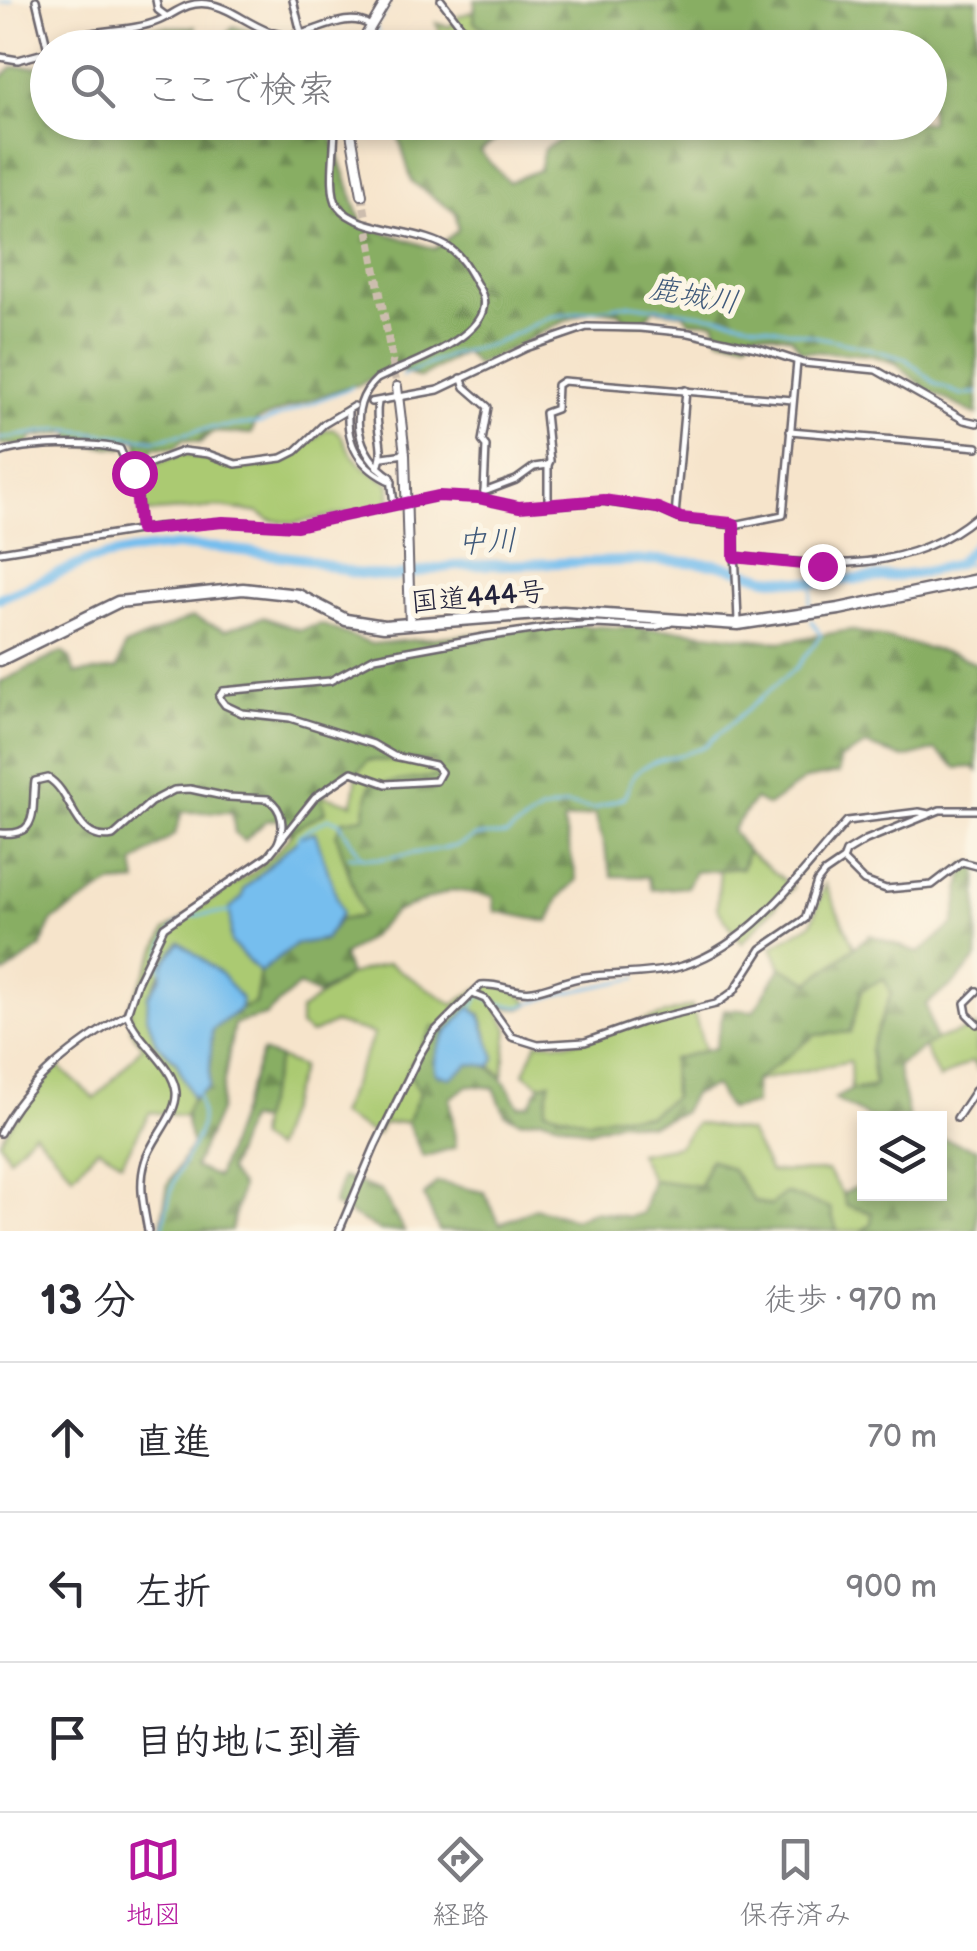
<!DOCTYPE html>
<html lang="ja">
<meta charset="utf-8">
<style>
:root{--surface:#fff;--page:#f2f2f3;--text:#2b2b33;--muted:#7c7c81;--line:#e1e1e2;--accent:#b5179e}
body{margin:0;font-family:"Balsamiq Sans","Klee One",sans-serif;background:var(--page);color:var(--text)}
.controls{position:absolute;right:30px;bottom:30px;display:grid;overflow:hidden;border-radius:0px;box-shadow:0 5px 15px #0003}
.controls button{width:90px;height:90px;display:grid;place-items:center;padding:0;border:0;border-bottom:2px solid var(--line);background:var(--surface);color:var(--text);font:50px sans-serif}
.stop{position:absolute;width:30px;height:30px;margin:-22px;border:8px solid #b5179e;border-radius:50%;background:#fff}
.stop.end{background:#b5179e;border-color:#fff;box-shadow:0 2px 10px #0008}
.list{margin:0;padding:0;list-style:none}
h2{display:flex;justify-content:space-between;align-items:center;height:130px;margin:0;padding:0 40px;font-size:42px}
h2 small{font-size:32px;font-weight:400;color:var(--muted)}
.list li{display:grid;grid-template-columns:65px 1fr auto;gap:30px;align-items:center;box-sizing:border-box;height:150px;padding:0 40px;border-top:2px solid var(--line)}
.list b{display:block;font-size:38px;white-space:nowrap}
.list em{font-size:32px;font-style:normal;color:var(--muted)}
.icon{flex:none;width:55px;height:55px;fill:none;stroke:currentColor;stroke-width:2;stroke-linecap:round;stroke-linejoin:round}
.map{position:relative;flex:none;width:977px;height:1231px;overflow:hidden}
.search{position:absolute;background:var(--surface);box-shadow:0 5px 15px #0003;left:30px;right:30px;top:30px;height:110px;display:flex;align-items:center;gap:25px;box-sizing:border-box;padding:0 35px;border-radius:55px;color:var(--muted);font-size:38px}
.sheet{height:580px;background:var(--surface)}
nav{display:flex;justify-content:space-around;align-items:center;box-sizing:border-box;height:140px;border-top:2px solid var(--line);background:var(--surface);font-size:28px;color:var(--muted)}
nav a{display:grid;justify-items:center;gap:5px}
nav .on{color:var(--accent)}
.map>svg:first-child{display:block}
.green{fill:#abca72;stroke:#667656;stroke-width:2.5}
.forest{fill:url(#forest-firs);stroke:#556850;stroke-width:2.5}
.water{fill:#76beee;stroke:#4c7094;stroke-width:2.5}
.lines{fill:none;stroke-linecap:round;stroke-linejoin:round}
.stream{stroke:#76beee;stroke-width:2.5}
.river{stroke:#76beee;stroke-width:10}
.secondary-tunnel{stroke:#ccbdae;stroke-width:8;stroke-dasharray:8 4;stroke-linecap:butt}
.minor-casing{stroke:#6c666d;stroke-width:10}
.secondary-casing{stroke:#6c666d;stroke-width:12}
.trunk-casing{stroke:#6c666d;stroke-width:15}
.minor{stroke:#fff;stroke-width:5}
.secondary{stroke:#fff;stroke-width:8}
.trunk{stroke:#fff;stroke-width:10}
.route{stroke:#b5179e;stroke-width:12}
.labels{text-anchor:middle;stroke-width:10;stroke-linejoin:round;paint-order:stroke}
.street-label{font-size:28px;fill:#22223b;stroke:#fcf5e5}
.water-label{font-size:30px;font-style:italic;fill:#3f597a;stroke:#fcf5e5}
</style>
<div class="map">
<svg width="977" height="1231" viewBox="0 0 977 1231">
<defs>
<pattern id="forest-firs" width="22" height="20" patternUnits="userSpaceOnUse" patternTransform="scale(2.5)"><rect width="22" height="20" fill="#88ae64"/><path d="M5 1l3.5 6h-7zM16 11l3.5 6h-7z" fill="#6f8d54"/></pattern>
</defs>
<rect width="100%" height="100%" fill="#fcf5e5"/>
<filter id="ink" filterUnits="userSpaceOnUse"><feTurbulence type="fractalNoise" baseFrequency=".01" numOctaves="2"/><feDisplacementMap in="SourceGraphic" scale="20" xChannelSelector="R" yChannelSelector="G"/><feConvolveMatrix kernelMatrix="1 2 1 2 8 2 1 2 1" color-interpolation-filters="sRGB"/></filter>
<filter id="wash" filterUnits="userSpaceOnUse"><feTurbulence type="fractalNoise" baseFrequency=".0048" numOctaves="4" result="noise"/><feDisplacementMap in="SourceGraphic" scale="40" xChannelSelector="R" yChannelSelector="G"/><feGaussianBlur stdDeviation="2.25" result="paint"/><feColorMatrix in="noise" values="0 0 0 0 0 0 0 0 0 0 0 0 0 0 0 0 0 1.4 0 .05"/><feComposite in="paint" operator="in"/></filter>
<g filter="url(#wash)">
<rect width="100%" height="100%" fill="#f6e4cb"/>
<g class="green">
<path d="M474,11V22L492,34V47H448L436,23L449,27L459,16Z"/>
<path d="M334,429C346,437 345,447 354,457C364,469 377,476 390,484V505L295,523L269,520L259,513L220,507L144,513L141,471L181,453L242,468L285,462L325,430Z"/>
<path d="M368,760L435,761L438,777L363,916L339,920L341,913L314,833L242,898L231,943L260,972L255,1003L240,1009L242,1000L180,942C166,959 160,977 148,996L156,1043L176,1061L192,1098L184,1116L150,1112L122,1162L98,1148L73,1175L34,1132L9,1158L0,1141L10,1124L58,1066L95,1099L142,1047L131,1029L130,1005L166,930L255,871L281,847L321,795L353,804L357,773Z"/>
<path d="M747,851L793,887L742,943L717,908L720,869L742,868Z"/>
<path d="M825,884L854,947L810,982L781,967L772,947L812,923Z"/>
<path d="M388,963L454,1005C483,981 502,973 530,1004L521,1009L497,1007L508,1029L503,1076L491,1066L495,1058L481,1015L470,1007L446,1032L433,1027L421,1093L407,1122L383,1124L376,1135L339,1115L374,1034L334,1023L311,1034L300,1026V1011L349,975Z"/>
<path d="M885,977L891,994L870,1049L876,1087L851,1090L850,1061L755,1081L815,1035L850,1032L862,990Z"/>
<path d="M692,1006L705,1051L673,1059V1097L648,1116L617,1115L589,1121L545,1110L549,1082L540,1085L524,1073L537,1042L569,1043Z"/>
<path d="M977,1027V1069L972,1061L939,1079L924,1047L935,1040Z"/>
<path d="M279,1058L301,1067L274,1149L258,1139L260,1120Z"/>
<path d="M696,1123L749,1132L770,1172L827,1171L843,1194L846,1205L872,1213L871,1225L860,1231H837L830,1208L770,1206L754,1201L731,1169L709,1160L700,1186L652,1180L638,1153L678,1146Z"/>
</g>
<g class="forest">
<path d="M475,0H977V415L927,390L895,363L870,355L801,351L791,337L758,331L747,341L719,338L714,322L690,321L683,313L654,309L642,323L626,322L620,313C611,312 598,308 589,311C549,326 515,348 476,365L464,352L420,378L405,373L395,364L360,385C348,383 275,414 256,421L251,434L212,432L200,443L184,439L176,448L154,447L148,458L140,456L138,439L130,440L123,448L72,444L70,432L33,437L27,446L0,444V79L12,67L47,66L48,122L324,123L329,127L362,225L435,249L458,230L456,213L412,182L396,127L399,123H509L508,130L480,152L509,182L539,170L544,149L581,128L579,123L930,122V48L492,47V33L474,22Z"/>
<path d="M151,27H195L196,37L217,41L234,27L312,47H105Z"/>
<path d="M192,617L225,630L263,617L300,630L321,624L371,644L563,625L680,630L780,642L850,630L954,654L977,664V771L974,767L957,768L935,750L904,758L866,745L840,759L839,773L806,779L768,806L755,799L732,830L747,851L742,868L695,872L687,887L652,890L648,877L612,876L595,814L563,821L577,880L559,898L549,922L495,911L493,896L453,890L394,912L371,936L343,956L349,975L317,995L299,985L265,1016L234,1024L219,1111L194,1167L217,1177L262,1052L279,1058L260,1120H247L228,1171L241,1187L231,1231H160L168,1184L192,1145C183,1115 180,1105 209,1086L212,1030L240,1009L255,1003L260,972L296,944L325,939L339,920L363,916L336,834L343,820L364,817L370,785L438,776L435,761L368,760L357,773L347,770L321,795L325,812L289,832L279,819L266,821L244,841L235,833L232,812H182L175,834L134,863L137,882L111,884L52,921L40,948L5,974L0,970V682L62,652L70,658L75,674L117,669L125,646Z"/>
<path d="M977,863V958L956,982L926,1004L935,1040L897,1066L909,1118H870L834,1099L851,1090L875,1086L870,1049L891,994L884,978L862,990L850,1032L815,1035L755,1081V1104L728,1109L715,1086L693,1094L682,1113L649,1125L620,1121L589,1131L542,1118L520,1121L505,1114L494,1088L469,1085L450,1098L456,1147L423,1157L407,1122L420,1093L408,1071L433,1026L446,1032L433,1062C488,1065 491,1055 519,1106L530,1104L540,1085L550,1082L545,1110L589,1121L617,1115L648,1116L673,1097L672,1059L715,1048L724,1009L754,1011L781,967L810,982L870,935L919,953L954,924L965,864Z"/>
<path d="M940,1138L977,1149V1231H860L871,1225L872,1213L846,1205L843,1194L864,1183V1194H940Z"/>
<path d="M710,1159L731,1169L754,1201L770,1206L785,1193L830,1208L837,1231H439L424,1196L437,1182L484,1192L500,1224L535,1208L574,1219L595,1211L629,1217L642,1213L652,1180L700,1186Z"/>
<path d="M342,1177L381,1191L404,1231H381L333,1205Z"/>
</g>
<g class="water">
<path d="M315,832L342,913L325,939L296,944L260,972L231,943L230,908L242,898L244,889L301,836Z"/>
<path d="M180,942L222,975L242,1000L240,1009L212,1030L209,1087L192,1098L176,1061L156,1043L147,1016L148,996L161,977L164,963Z"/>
<path d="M470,1007L480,1015L495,1058L491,1066L470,1064L450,1078L436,1074C429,1048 453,1025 470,1007Z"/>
</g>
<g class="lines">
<g class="stream">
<path d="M0,3L12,0"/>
<path d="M378,22L387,9"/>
<path d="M372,48L378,35L376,27"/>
<path d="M402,376L452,354L494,344L550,317L631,304L728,318L856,345L906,359L936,384L962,395L977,393"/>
<path d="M0,439L60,429L156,440L210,428L263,423L352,387"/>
<path d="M957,564H977"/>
<path d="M809,606L814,583"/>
<path d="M298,841L299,835L329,818L339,822L360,855"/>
<path d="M349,856L379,859L457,846L476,836L506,835L541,811L567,805L594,809L624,797C628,791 630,780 635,774C652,756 686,758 706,745L798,666L821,635L811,620"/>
<path d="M162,970C157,956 168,930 182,921C193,913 216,914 230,912"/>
<path d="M473,1008L480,993L495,1003L520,1007L556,995L637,978"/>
<path d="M162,1231C166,1212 169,1193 177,1175C193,1142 209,1131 197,1092"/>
</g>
<path class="river" d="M0,598L90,560L132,551L176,546L219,548L306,559L353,573L392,577L452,566L658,560L716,564L767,578L814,583L915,574L957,564L977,543"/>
</g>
</g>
<g filter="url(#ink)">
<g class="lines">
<path class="secondary-tunnel" d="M362,195L397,387"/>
<defs>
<g id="minor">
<path d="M36,0L48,50"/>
<path d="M156,0L158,10L166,16"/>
<path d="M293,0L301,33"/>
<path d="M441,0L464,30"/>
<path d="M54,48C84,25 124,35 158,21C176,13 187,1 208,4C237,8 262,39 295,35C318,32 347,11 369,25"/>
<path d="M0,57L18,60L48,52"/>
<path d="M335,122C336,143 327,191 338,206C357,233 423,228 452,250C464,259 471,275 479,288C506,333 408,363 377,379C345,408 357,456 391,477L394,505"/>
<path d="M461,378L465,387L488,407L482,441L486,446L484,492"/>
<path d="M371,402L438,390L526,348L587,327L640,328L689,333L761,349L803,363L876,370L964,420L977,423"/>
<path d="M348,410C346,445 360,468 392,482"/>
<path d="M790,431L977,447"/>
<path d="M0,453C24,443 95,442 120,449L128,467L136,473L140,530"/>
<path d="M383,457L405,454"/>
<path d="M548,465L550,461L545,413L556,409L557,385L563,381L793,400"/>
<path d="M378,467C387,449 373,424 378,403"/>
<path d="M136,473L140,467L183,451L208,454L236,464L282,458L296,451L324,424L354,406"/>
<path d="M484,492L516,480L534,467L548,465V504"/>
<path d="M675,516L686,390"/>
<path d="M734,525L738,621"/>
<path d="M0,552L157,527L223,522L297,526L439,496L478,498L519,507L603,501L659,509L681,519L734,525L783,515L797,362"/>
<path d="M735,557C821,565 906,576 977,516"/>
<path d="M0,833C41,837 31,808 35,781L48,778C74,793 74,844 113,836L151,802L174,790L190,789L228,797L268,799C283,809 285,827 278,843"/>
<path d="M843,860L864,881L886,889L932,885L962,862L977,866"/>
<path d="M977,991L965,1003L967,1014L977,1024"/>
<path d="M475,995L485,999L512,1037L538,1045L585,1042L642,1022L716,1004L734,991L761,949L805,919L817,882L824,873L843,860L846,852L866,840L940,810H977"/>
<path d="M957,1118L977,1088"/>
<path d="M0,1133C27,1080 78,1043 127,1014"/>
<path d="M148,1231C144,1207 138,1186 145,1162C151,1139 178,1115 176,1092C173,1064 138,1043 127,1014L137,983L164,927L268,856L315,797L352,772L386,784L436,781L441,772L435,765L394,756L373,744L290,718L242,713L225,705L219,697L223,691L330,681L375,657L484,637L553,627L596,624L654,627L670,623"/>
<path d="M339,1231L375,1146L419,1056L433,1033L481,985C499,983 515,994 533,991C551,988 567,979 585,977C615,973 646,975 675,968C750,949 798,875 847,821L919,812L929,814"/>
</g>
<g id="secondary">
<path d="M358,48L387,0"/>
<path d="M349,122L362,195"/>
<path d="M397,387L405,454L410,624"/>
</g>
<path id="trunk" d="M0,660L118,602L243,589L298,595L346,620L384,626L563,612L738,624L839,609L977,580"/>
</defs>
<use href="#minor" class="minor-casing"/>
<use href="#secondary" class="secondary-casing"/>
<use href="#trunk" class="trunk-casing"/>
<use href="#minor" class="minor"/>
<use href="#secondary" class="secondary"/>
<use href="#trunk" class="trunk"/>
</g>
</g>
<g class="lines" filter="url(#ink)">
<path class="route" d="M134,473L140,530L223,522L297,526L438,496L478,498L519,507L603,500L658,508L681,518L731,523L734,524V557L822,566"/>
</g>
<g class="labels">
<g class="street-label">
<text transform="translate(478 596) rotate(-5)" y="10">国道444号</text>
</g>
<g class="water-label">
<text transform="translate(694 295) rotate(10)" y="10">鹿城川</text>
<text transform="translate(487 541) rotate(-2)" y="10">中川</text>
</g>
</g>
</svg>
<div class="controls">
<button><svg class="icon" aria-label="layers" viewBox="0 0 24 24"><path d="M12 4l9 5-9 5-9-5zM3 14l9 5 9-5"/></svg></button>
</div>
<div class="stop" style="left:134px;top:473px"></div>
<div class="stop end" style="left:822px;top:566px"></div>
<div class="search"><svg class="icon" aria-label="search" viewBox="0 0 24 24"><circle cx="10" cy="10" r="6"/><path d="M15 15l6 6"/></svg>ここで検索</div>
</div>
<section class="sheet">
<h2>13 分<small>徒歩 · 970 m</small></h2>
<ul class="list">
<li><svg class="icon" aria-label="ahead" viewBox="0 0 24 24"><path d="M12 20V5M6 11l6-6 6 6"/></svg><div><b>直進</b></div><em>70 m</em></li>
<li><svg class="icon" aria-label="left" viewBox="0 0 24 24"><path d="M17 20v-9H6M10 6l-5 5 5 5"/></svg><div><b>左折</b></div><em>900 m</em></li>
<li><svg class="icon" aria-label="arrive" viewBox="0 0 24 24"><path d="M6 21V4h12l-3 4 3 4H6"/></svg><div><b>目的地に到着</b></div></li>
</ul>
</section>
<nav>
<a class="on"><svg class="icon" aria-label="map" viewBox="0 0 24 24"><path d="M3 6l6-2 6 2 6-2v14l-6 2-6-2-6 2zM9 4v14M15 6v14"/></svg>地図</a>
<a><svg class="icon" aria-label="directions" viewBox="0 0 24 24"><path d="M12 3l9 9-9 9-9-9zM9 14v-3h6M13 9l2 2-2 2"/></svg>経路</a>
<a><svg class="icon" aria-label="saved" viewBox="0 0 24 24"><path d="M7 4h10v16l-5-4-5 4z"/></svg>保存済み</a>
</nav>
